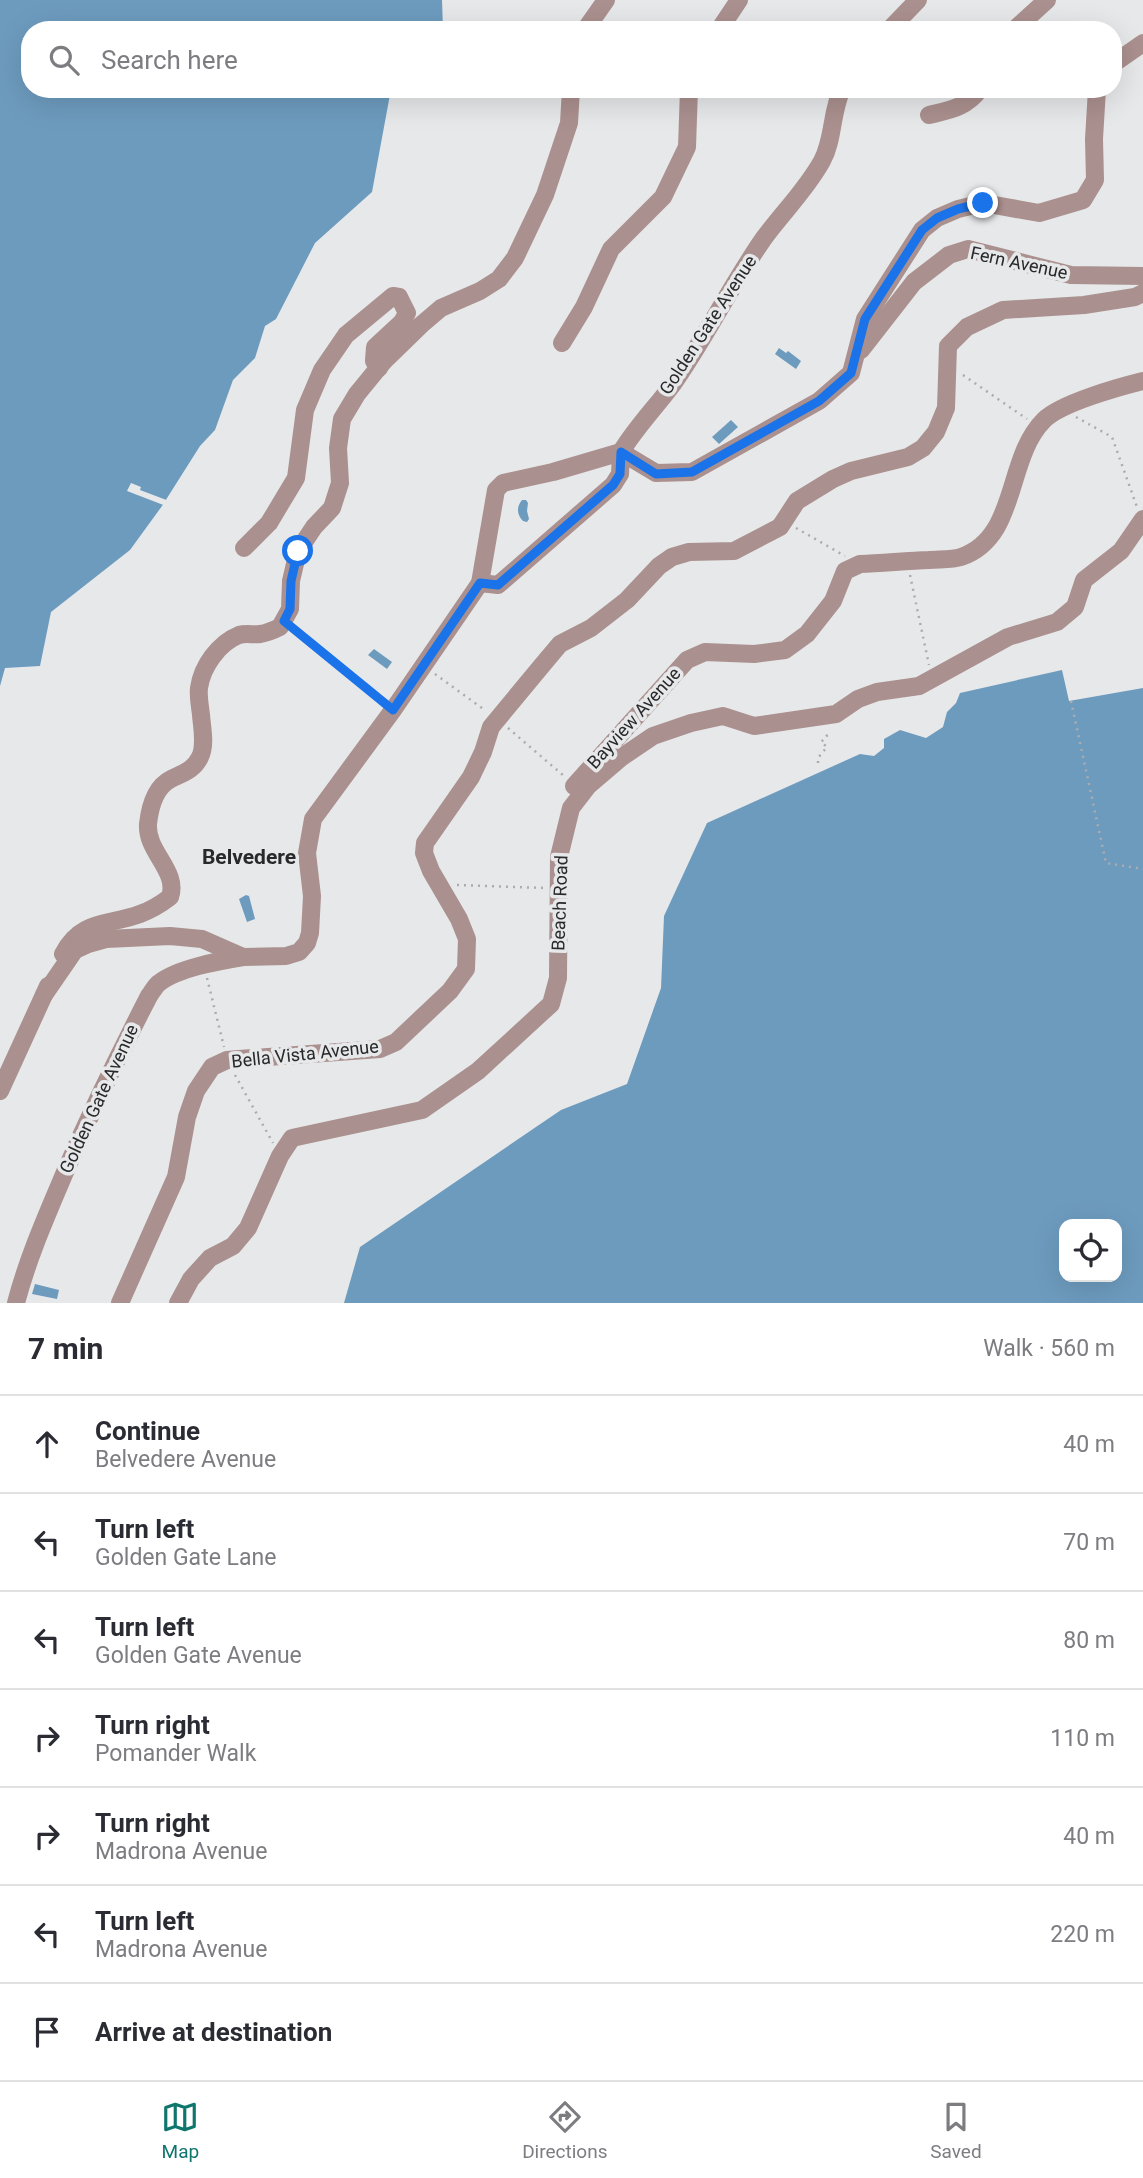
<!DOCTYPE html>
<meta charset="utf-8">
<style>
:root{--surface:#fff;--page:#f7f7f7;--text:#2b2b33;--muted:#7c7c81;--line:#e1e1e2;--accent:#0f766e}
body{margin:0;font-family:Roboto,sans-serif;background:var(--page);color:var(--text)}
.controls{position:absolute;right:21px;bottom:21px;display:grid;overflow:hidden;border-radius:14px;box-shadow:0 7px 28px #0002}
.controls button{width:63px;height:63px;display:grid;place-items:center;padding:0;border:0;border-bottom:2px solid var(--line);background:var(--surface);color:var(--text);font:35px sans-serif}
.stop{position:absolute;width:21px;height:21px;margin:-16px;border:5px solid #1a73e8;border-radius:50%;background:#fff}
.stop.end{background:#1a73e8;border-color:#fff;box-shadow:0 2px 7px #0008}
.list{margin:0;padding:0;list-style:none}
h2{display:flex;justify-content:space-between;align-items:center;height:91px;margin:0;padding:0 28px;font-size:30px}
h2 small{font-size:23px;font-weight:400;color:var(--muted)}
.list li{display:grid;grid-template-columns:46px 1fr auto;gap:21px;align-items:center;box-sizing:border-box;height:98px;padding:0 28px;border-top:2px solid var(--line)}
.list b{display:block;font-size:26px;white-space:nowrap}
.list p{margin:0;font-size:23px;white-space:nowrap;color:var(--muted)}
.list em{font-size:23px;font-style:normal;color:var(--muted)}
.icon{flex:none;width:38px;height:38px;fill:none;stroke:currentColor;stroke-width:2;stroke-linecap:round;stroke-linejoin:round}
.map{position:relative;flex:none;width:1143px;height:1303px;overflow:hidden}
.search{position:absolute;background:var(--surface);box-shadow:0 7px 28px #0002;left:21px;right:21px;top:21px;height:77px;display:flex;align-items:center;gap:18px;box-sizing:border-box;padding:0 24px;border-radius:28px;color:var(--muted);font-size:26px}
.sheet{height:777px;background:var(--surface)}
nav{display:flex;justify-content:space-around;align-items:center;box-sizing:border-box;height:98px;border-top:2px solid var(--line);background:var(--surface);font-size:19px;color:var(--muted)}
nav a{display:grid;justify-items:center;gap:4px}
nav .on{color:var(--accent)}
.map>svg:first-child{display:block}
.water{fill:#6d9bbe;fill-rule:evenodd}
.pier{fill:#e7e8ea}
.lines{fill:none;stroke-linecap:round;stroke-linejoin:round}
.path{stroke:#abacae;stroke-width:2.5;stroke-dasharray:2 5;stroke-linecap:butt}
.minor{stroke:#aa908e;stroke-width:18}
.route{stroke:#1a73e8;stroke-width:9}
.labels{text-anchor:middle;stroke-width:7;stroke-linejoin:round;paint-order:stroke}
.street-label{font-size:18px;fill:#29292a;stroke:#e7e8ea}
.quarter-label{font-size:21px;font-weight:bold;fill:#29292a;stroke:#e7e8ea}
</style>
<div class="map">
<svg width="1143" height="1303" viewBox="0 0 1143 1303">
<rect width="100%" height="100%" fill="#e7e8ea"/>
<g class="water">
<path d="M0,0H442L443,30H30V89H391L372,192L315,243L276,319L265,326L255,358L233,380L215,430L200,446L162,506L130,550L51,612L40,666L5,668L0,686Z"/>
<path d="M779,348L786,353L788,351L801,361L796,369L775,354Z"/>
<path d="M731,420L738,427L719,444L712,437Z"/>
<path d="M522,500H526L528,503L527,511L529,519L527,522L523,521C517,515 516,507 522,500Z"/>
<path d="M374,649L392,662L387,669L368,655Z"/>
<path d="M1062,670L1069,701L1143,688V1303H344L360,1247L561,1110L627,1084L661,988L664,916L707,823L860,754L874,756L884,748V739L900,730L926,738L943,727L947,712L956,703L960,693ZM1064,1224H1117V1277H1064Z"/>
<path d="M246,895L249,896L255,919L247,922L239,899Z"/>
<path d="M35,1284L59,1290L57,1299L32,1294Z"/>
</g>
<path class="pier" d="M131,483L141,487L140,490L169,501L166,506L127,491Z"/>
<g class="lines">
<g class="path">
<path d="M963,375L1027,419"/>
<path d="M1076,417L1112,437L1137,507"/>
<path d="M796,528L845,556"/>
<path d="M910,575L929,665"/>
<path d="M295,631L383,701"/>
<path d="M435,674L486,711"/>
<path d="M1071,701L1106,863L1143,869"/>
<path d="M508,728L564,776"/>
<path d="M818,763V758L827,747L821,742L827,736L823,731"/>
<path d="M457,885L545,888"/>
<path d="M207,978L224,1047"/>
<path d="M235,1075L273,1143"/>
</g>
<g class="minor">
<path d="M585,30L606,0"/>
<path d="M719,30L739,0"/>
<path d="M889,30L918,0"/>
<path d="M1014,30L1047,0"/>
<path d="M1113,64L1143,43"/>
<path d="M929,115C950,110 966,108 980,89"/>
<path d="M562,343L584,307L611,249L663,197L687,147L689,89"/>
<path d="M861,350L914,282L949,255L968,249L1071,275L1143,276"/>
<path d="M621,452L656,473L692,472L819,401L851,373L865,319L922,230L937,218L958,209L983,203L1039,213L1083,200L1095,180L1094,139L1097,89"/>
<path d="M244,548L269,523L296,478L305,410L322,370L346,335L393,296L399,297L407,313L402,322L375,347L374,361L379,368"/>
<path d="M480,583L498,585L613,485L620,474L621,452"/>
<path d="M574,786L687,660L705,652L754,654L785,650L807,634L833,601L845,571L860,564C883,563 906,561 929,560C939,559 952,560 961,557C1019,537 1005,459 1044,420C1061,403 1119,387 1143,381"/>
<path d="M63,954C81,919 108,926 140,914C151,910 161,904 170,897C179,871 146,852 148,824C150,806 155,787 171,779C183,773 194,770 200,757C206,745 202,728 201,715C200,706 198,696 199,688C202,666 219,643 239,635C246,633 253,635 260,634C267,633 274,630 280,627L290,609L291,581L298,551L314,527L332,508L340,483L338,448L342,419L357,394L384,361L421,325L441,308L480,291L499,279L515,258L545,195L569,123L571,89"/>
<path d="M44,995L75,950L88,944L106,939L170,936L202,939L243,957L286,956L299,952L307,943L310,933L312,896L307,853L313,819L393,710L480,583L496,490L503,483L553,472L621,452C636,427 656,407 673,384C706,337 731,285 764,238C783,212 806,190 822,161C834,139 831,112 842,89"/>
<path d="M0,1091L48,986"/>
<path d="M16,1303C28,1257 47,1215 65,1172C91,1112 119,1054 149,996C152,992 155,986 159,983C178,968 219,961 243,957"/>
<path d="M120,1303L176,1177L187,1117L196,1091L212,1067L227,1060L239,1059L380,1049L396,1042L450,991L466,969L467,939L459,919L431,871L424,853L425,843L471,777L483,752L491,727L544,663L560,644L591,628L627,600L659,566L672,557L689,552L734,551L780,527L797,501L833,479L851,471L908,457L923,448L936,432L946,408L948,346L967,327L1003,310L1084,305L1135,297L1143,293"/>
<path d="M178,1303L191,1279L210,1258L233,1246L248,1228L280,1156L292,1138L422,1110L478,1071L551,1004L558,978L559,857L571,808L588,786L622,757L653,736L691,723L723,716L754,726L836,714L858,699L877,692L919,686L1008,637L1057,622L1075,607L1084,580L1121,551L1143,519"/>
</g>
</g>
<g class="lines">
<path class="route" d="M298,551L291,581L290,609L284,621L393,710L480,583L498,585L613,485L620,474L621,452L656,474L692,472L819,401L851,373L865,319L922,230L937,218L958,209L983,203"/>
</g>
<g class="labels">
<g class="street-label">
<text transform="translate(1019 263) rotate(12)" y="6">Fern Avenue</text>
<text transform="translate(708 325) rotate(-57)" y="6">Golden Gate Avenue</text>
<text transform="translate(634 718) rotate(-48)" y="6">Bayview Avenue</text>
<text transform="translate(560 903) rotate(-88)" y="6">Beach Road</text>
<text transform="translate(305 1054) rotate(-6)" y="6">Bella Vista Avenue</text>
<text transform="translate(99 1099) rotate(-65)" y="6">Golden Gate Avenue</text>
</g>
<g class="quarter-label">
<text x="249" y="864">Belvedere</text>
</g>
</g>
</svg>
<div class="controls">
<button><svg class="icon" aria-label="locate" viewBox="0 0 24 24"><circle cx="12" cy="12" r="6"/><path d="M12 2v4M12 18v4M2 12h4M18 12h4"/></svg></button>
</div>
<div class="stop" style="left:298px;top:551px"></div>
<div class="stop end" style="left:983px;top:203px"></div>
<div class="search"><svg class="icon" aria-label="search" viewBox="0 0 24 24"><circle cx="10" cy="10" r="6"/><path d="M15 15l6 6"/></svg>Search here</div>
</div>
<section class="sheet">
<h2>7 min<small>Walk · 560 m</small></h2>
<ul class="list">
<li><svg class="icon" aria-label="ahead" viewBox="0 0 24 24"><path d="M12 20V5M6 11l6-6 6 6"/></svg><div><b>Continue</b><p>Belvedere Avenue</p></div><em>40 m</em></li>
<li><svg class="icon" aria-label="left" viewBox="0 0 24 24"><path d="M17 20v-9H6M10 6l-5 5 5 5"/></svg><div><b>Turn left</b><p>Golden Gate Lane</p></div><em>70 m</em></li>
<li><svg class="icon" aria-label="left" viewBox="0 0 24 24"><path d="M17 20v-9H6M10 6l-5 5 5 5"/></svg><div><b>Turn left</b><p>Golden Gate Avenue</p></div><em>80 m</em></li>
<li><svg class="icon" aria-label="right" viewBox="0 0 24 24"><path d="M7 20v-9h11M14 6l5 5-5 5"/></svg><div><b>Turn right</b><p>Pomander Walk</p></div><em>110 m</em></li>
<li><svg class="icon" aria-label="right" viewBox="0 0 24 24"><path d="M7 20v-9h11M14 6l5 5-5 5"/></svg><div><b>Turn right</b><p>Madrona Avenue</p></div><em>40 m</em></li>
<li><svg class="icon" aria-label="left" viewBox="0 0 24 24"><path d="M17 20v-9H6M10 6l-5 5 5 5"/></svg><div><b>Turn left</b><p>Madrona Avenue</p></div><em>220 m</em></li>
<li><svg class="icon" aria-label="arrive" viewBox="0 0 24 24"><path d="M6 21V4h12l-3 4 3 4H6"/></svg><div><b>Arrive at destination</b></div></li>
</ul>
</section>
<nav>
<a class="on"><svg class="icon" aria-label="map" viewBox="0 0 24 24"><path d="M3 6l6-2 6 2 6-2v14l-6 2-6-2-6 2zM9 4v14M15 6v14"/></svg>Map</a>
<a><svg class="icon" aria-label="directions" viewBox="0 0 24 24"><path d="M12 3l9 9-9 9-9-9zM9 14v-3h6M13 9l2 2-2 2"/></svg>Directions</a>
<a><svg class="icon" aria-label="saved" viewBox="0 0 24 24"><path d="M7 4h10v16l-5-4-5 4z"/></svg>Saved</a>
</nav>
